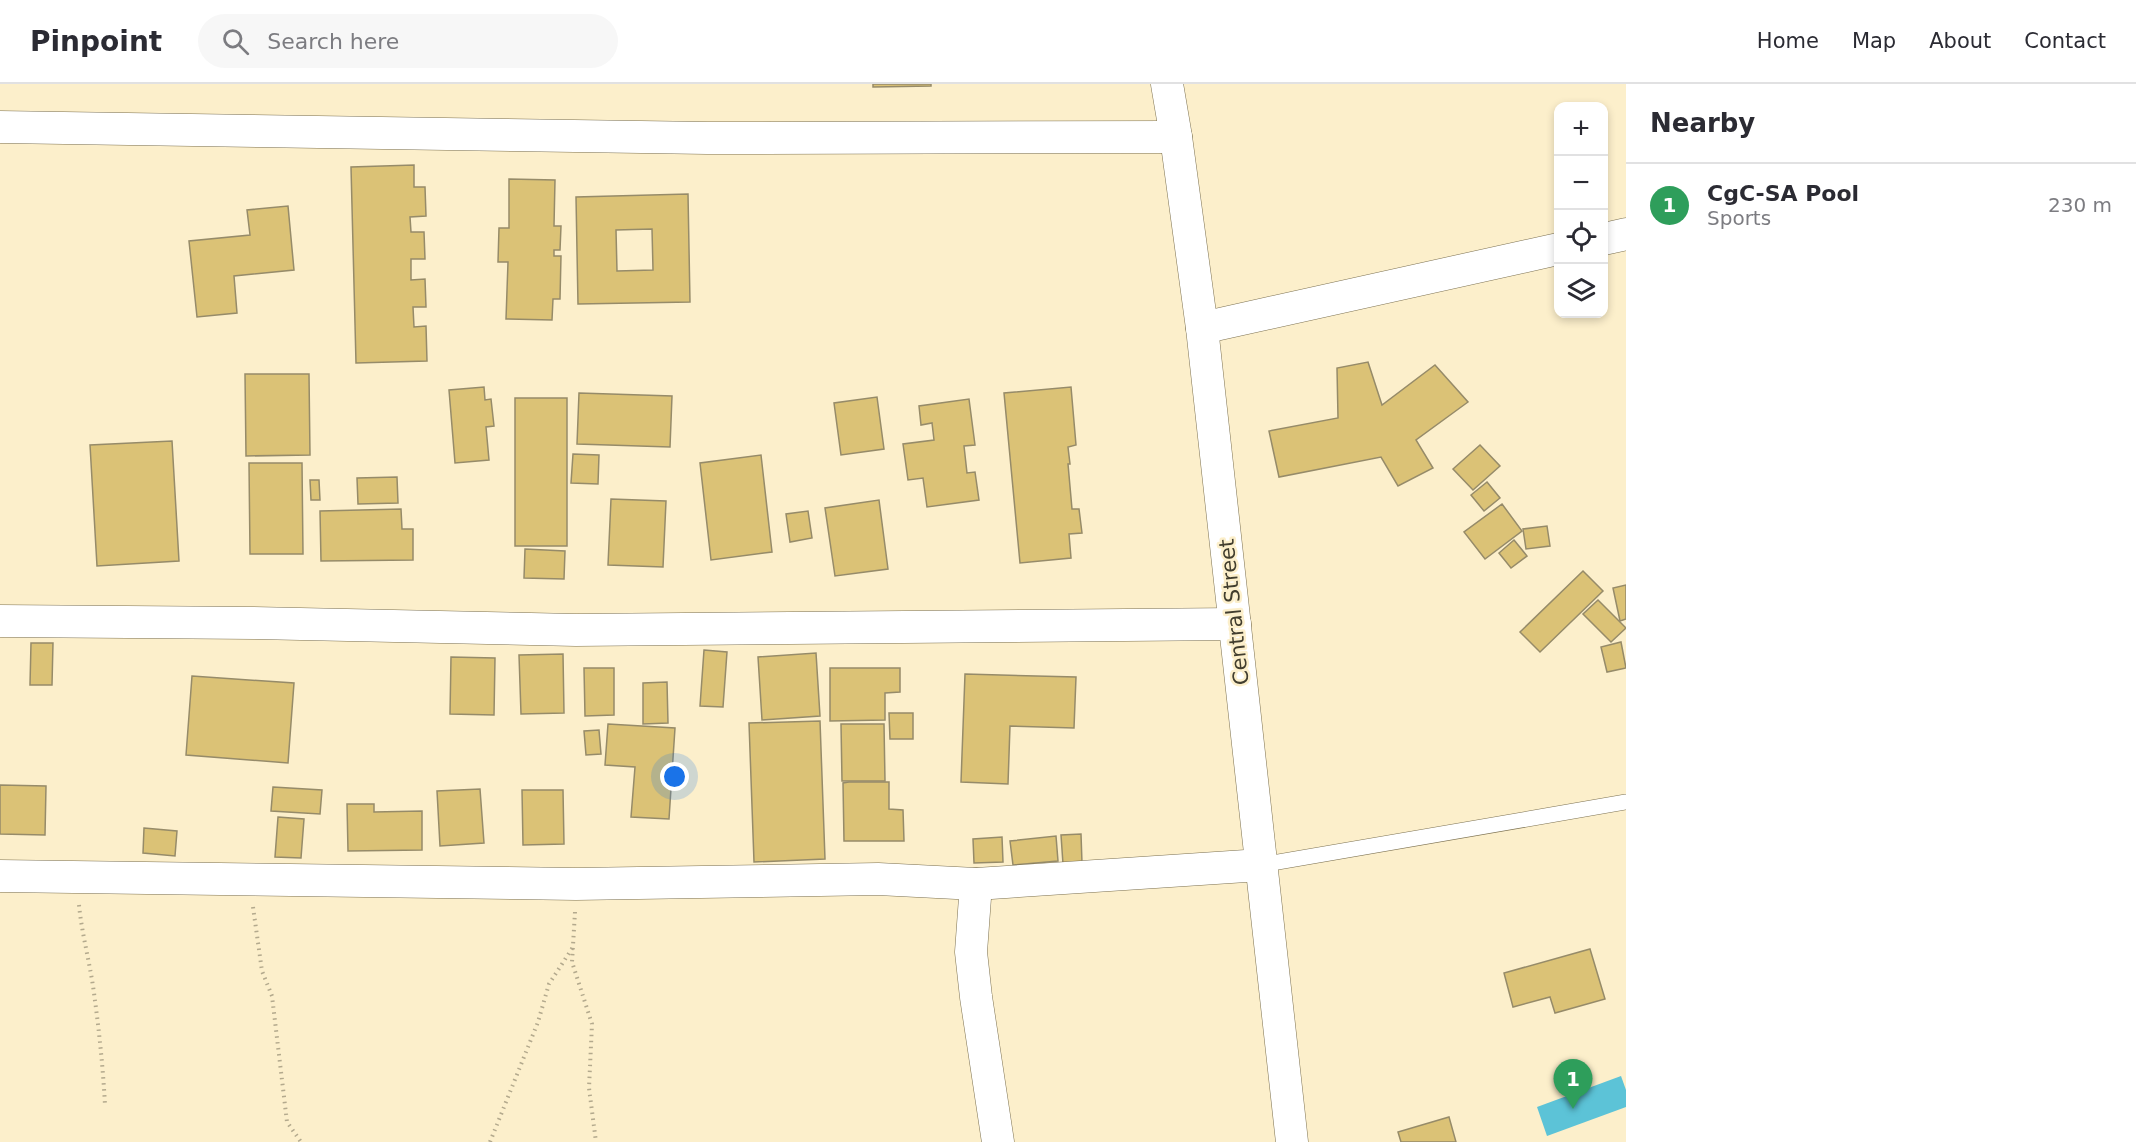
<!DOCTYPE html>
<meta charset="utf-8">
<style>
:root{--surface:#fff;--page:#f7f7f7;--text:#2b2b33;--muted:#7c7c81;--line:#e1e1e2;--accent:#7c3aed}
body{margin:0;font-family:"DejaVu Sans",sans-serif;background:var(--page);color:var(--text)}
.controls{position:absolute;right:18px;top:18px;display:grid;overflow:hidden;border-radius:12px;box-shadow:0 3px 9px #0003}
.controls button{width:54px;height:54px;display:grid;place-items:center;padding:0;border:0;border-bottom:2px solid var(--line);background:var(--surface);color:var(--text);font:30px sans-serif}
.you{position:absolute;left:675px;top:693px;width:21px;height:21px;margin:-15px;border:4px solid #fff;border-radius:50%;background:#1a73e8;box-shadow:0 0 0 9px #1a73e833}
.badge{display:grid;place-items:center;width:39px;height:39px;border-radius:50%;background:var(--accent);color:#fff;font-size:20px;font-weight:700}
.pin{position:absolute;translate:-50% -50px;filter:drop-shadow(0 2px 3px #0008)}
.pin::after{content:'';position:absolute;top:32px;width:21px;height:18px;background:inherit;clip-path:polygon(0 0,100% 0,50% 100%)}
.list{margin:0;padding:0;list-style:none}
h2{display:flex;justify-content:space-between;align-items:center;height:78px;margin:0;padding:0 24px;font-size:26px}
h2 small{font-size:20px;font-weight:400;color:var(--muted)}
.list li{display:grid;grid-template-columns:39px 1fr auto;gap:18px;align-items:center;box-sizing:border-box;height:84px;padding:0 24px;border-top:2px solid var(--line)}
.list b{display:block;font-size:22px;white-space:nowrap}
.list p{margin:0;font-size:20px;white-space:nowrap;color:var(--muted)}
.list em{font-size:20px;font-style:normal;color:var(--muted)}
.icon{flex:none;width:33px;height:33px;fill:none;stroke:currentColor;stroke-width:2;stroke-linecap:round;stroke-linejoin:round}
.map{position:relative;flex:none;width:1626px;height:1058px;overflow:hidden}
header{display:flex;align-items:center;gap:36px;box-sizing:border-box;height:84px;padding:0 30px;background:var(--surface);border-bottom:2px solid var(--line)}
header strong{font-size:28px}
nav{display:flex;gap:33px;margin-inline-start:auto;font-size:21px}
.search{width:420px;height:54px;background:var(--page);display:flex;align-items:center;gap:15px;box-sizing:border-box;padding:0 21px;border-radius:33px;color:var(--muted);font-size:22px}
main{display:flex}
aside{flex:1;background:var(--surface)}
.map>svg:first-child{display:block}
.water{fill:#5cc3d7}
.building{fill:#dbc276;stroke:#968b69;stroke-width:1.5;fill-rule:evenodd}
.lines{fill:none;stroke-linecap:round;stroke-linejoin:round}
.service-casing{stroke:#7c7151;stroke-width:16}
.minor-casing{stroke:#7c7151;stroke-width:33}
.path{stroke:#b3a98d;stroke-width:4;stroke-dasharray:1.5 4.5;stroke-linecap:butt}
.service{stroke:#fff;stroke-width:15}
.minor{stroke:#fff;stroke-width:32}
.labels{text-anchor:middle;stroke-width:5;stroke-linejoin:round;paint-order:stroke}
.street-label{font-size:21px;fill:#413d2e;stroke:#fcefcb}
</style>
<header>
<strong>Pinpoint</strong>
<div class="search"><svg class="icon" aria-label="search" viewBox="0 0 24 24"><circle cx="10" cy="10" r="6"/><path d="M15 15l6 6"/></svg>Search here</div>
<nav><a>Home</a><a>Map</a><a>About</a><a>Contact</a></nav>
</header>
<main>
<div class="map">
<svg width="1626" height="1058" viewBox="0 0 1626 1058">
<rect width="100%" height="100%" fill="#fcefcb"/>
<path class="water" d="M1621,992L1626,1006V1023L1547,1052L1537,1023Z"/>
<g class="building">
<path d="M873,0H931V2L873,3Z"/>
<path d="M414,81V103H425L426,132L410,133L411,148H424L425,175H411V196L425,195L426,223H413L414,243L426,242L427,277L356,279L351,83Z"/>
<path d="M509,95L555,96L554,142H561L560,166H554V172H561L560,215H553L552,236L506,235L508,178H498L499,144H509Z"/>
<path d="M688,110L690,218L578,220L576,113ZM652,145L653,186L617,187L616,146Z"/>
<path d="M288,122L294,186L234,192L237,229L197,233L189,157L250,151L247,126Z"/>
<path d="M1368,278L1382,321L1435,281L1468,318L1416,356L1433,384L1398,402L1381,373L1279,393L1269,347L1338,334L1337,284Z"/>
<path d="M245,290H309L310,371L246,372Z"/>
<path d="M484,303L485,316L491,315L494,342L486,343L489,376L455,379L449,306Z"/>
<path d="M1071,303L1076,361L1068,363L1070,380H1068L1072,425H1079L1082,449L1069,450L1071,474L1020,479L1004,309Z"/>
<path d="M579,309L672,312L670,363L577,360Z"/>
<path d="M877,313L884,365L841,371L834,319Z"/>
<rect x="515" y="314" width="52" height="148"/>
<path d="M969,315L975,361L964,362L967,389L975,388L979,416L927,423L923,394L908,396L903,360L934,356L932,339L921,341L919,322Z"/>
<path d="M172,357L179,477L97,482L90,361Z"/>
<path d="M1480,361L1500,382L1473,406L1453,385Z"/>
<path d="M573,370L599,371L598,400L571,399Z"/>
<path d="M761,371L772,468L711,476L700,379Z"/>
<path d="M249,379H302L303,470H250Z"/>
<path d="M397,393L398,419L358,420L357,394Z"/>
<path d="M310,396H319L320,416H311Z"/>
<path d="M1487,398L1500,414L1484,427L1471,411Z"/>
<path d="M611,415L666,417L663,483L608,481Z"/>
<path d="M879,416L888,485L835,492L825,424Z"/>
<path d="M1502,420L1522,447L1485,475L1464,448Z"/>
<path d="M401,425L402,445H413V476L321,477L320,427Z"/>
<path d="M808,427L812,454L790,458L786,430Z"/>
<path d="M1547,442L1550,462L1526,465L1523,445Z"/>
<path d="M1514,456L1527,472L1511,484L1499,469Z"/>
<path d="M525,465L565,467L564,495L524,494Z"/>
<path d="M1583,487L1603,507L1540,568L1520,548Z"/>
<path d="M1626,501V535L1620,537L1613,504Z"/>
<path d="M1598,516L1626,544L1611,558L1583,530Z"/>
<path d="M1621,558L1626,584L1607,588L1601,563Z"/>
<path d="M31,559H53L52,601H30Z"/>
<path d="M704,566L727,568L723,623L700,622Z"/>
<path d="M816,569L820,632L762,636L758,573Z"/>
<path d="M563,570L564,629L521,630L519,571Z"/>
<path d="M451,573L495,574L494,631L450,630Z"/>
<path d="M584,584H614V631L585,632Z"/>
<path d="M830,584H900V608L885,609V636L830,637Z"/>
<path d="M965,590L1076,593L1074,644L1010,642L1008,700L961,698Z"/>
<path d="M192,592L294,599L288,679L186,671Z"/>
<path d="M667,598L668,639L643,640V599Z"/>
<path d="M889,629H913V655H890Z"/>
<path d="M820,637L825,775L754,778L749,639Z"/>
<path d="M608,640L675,644L669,735L631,733L635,683L605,681Z"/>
<path d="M841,640H884L885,697H842Z"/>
<path d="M599,646L601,670L586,671L584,647Z"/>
<path d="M849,698H889V725L903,726L904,757H844L843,699Z"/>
<path d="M0,701L46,702L45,751L0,750Z"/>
<path d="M273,703L322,706L320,730L271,727Z"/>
<path d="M480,705L484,759L440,762L437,707Z"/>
<path d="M522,706H563L564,760L523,761Z"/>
<path d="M347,720H374V728L422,727V766L348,767Z"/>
<path d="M278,733L304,735L301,774L275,773Z"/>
<path d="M144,744L177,747L175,772L143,769Z"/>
<path d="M1081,750L1082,779L1063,780L1061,751Z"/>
<path d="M1056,752L1058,777L1013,781L1010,757Z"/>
<path d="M1002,753L1003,778L974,779L973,755Z"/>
<path d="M1590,865L1605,915L1555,929L1550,913L1513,923L1504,889Z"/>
<path d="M1449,1033L1456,1058H1401L1398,1048Z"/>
</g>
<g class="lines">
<defs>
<path id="service" d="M1261,781L1626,718"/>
<g id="minor">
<path d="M1167,0L1176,53L1202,244L1292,1058"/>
<path d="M0,43L707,54L1176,53"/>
<path d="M1604,155L1626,150"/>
<path d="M1202,244L1558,165"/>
<path d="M0,537L254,539L576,546L1235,540"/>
<path d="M0,792L576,800L878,795L976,800L1261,781"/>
<path d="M976,800L971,868L976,913L998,1058"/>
</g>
</defs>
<use href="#service" class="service-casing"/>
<use href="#minor" class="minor-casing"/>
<g class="path">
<path d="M79,821C82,851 90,879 94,909C99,946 103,983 105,1021"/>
<path d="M253,823L262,887L272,912L287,1038L301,1058"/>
<path d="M575,828L572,878L592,940L589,1004L596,1058"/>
<path d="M490,1058L538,938L549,900L573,863"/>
</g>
<use href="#service" class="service"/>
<use href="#minor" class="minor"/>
</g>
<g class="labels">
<g class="street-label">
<text transform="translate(1234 528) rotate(-96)" y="7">Central Street</text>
</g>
</g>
</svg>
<div class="controls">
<button>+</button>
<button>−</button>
<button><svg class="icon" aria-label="locate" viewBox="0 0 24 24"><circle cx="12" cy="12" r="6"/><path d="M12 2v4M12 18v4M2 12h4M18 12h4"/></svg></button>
<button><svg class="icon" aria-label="layers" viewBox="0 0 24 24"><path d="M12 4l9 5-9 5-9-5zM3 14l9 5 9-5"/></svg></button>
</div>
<div class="you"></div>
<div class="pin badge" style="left:1573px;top:1025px;background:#2e9e5b">1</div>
</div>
<aside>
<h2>Nearby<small></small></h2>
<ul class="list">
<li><span class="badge" style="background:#2e9e5b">1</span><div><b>CgC-SA Pool</b><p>Sports</p></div><em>230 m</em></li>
</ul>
</aside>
</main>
